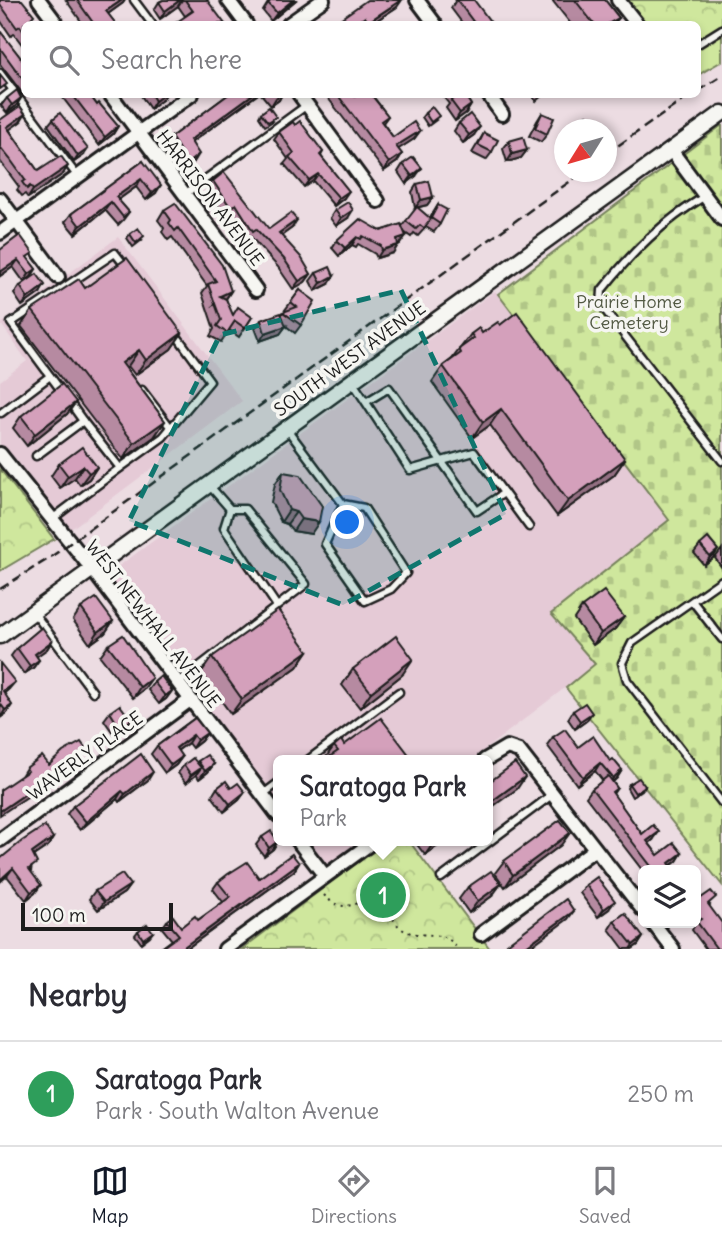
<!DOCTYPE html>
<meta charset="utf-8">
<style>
:root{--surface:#fff;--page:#f7f7f7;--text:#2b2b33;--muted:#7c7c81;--line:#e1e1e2;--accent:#111827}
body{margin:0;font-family:Delius,sans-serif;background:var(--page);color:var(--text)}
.controls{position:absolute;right:21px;bottom:21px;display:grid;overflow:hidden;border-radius:10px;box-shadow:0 4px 10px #0003}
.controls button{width:63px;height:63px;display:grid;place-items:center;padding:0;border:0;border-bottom:2px solid var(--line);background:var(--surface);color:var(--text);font:35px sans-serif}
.compass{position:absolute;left:554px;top:119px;width:63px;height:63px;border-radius:50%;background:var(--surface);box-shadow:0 4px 10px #0003;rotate:233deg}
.scale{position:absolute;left:21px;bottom:18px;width:152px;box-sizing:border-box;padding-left:7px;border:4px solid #1c1c1c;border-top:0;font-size:19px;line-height:24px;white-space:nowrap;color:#1c1c1c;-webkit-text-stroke:5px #f6f6f2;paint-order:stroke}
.you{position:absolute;left:348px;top:523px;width:24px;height:24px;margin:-18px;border:5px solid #fff;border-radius:50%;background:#1a73e8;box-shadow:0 0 0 10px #1a73e833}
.badge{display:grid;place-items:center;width:46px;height:46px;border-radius:50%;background:var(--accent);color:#fff;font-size:23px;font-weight:700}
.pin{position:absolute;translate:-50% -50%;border:4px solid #fff;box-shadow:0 2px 7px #0006}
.popup{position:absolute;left:273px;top:755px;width:220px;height:91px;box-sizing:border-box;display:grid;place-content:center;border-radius:10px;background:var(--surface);filter:drop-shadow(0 2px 5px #0005);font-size:23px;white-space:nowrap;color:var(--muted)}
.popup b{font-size:26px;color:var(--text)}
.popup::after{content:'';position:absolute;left:50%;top:100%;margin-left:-14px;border:14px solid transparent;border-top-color:var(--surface)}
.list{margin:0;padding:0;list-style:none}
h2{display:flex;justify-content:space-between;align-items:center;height:91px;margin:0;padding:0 28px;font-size:30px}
h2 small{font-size:23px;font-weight:400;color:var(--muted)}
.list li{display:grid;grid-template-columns:46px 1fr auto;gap:21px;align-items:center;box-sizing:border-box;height:105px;padding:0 28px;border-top:2px solid var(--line)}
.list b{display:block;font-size:26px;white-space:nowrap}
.list p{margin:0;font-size:23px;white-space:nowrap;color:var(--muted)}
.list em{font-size:23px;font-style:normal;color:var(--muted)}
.icon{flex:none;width:38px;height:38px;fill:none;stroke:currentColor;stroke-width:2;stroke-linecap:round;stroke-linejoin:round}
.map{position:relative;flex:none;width:722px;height:949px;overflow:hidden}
.search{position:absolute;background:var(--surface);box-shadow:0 4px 10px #0003;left:21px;right:21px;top:21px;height:77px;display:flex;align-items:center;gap:18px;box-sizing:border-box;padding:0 24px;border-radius:10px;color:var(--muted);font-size:26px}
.sheet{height:196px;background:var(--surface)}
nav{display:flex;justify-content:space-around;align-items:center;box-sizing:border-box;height:98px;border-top:2px solid var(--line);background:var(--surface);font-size:19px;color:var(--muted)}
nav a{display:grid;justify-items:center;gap:4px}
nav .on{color:var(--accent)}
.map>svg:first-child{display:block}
.built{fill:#e5cad6}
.forest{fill:url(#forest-crowns);stroke:#76825c;stroke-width:2}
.cemetery{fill:url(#cemetery-stones);stroke:#76825c;stroke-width:2}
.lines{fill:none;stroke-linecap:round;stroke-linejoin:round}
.service-casing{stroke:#1c1c1c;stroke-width:11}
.minor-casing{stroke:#1c1c1c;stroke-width:18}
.tertiary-casing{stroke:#1c1c1c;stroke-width:19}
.path{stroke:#1c1c1c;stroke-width:2;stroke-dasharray:2 5;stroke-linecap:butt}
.service{stroke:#f6f6f2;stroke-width:6}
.minor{stroke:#f6f6f2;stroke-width:12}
.tertiary{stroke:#f6f6f2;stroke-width:14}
.rail{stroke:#1c1c1c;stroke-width:2.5;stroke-dasharray:10 5;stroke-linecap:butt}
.wall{fill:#b68aa1;stroke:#1c1c1c;stroke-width:2}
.shaded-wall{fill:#947083;stroke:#1c1c1c;stroke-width:2}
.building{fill:#d4a0bb;stroke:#1c1c1c;stroke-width:2}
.marked{fill:#0f766e;fill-opacity:0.2;stroke:#0f766e;stroke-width:5;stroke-dasharray:14 9;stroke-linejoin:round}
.labels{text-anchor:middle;stroke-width:7;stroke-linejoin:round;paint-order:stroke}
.street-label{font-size:18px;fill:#1c1c1c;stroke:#f6f6f2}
.park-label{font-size:18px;fill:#525943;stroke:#f6f6f2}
</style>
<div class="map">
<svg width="722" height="949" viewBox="0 0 722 949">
<defs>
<pattern id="forest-crowns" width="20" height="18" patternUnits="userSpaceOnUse" patternTransform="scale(1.75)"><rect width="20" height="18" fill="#cfe79d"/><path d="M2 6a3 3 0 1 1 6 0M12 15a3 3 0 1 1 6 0" fill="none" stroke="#b1c687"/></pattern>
<pattern id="cemetery-stones" width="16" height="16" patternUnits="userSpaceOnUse" patternTransform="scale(1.75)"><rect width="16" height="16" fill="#cfe79d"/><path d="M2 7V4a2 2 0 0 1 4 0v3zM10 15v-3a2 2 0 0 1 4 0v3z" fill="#b1c687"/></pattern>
</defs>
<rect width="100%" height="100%" fill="#ecdce2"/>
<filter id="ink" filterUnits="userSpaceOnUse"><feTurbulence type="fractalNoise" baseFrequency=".0143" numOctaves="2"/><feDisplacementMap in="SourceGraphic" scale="14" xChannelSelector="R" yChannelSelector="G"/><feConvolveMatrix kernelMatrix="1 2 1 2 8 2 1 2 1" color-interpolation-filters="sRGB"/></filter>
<g filter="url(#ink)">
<g class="built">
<path d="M118,237L242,401L67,532L0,445V381L27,361L1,324Z"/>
<path d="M495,291L669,520L552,614L596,664L471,760H278V805L111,586L108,574Z"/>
<path d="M306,841H361L327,864Z"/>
</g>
<g class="forest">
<path d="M625,0H722V61L698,75V24H644Z"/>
<path d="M0,469L54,539L0,571Z"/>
<path d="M386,841H409L490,949H242Z"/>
</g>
<path class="cemetery" d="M722,125V885L566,688L595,664L551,614L669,520L498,294Z"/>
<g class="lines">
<defs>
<g id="service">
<path d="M134,0L152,24"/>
<path d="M698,44L722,29"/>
<path d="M0,73L78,177"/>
<path d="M0,100L13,90"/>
<path d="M185,194L307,105"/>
<path d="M705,196C662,222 633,251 602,290L601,305L722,461"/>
<path d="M352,381L410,470L474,452L529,527"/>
<path d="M142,390L171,428"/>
<path d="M62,392L11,323L115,253L126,267"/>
<path d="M68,400L83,421"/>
<path d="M366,402L389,388L477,511L504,493"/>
<path d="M1,413L50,376"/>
<path d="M287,429L343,504L364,508L406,573L391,589L365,601L325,544L343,504"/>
<path d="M36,456L83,421L120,468L52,519"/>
<path d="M120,468L163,437L210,381L174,332"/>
<path d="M230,509L224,528L277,606"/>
<path d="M722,580L632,643L622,663L627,680L722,803"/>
<path d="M693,602L722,639"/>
<path d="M34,613L93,692"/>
<path d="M179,682L306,584L245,509H230L209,485"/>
<path d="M308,760L399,692"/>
<path d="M262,795L278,783"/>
<path d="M441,878L553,794"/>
</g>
<g id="minor">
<path d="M39,0L57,24"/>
<path d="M228,0L246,24"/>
<path d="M417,0L435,24"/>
<path d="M618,0L637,24"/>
<path d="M289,24L323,0"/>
<path d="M110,94L256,290"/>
<path d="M299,94L378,201"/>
<path d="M488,94L502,114"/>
<path d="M671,150L722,219"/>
<path d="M0,199L58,277"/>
<path d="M0,233L192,94"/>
<path d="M0,454L92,569L278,815"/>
<path d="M485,760L507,747L519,751L643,910"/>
<path d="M0,840L190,700"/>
<path d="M298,841L325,876"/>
<path d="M653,923L673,949"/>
<path d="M481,934L595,849"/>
<path d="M225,949L374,841"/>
</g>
<path id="tertiary" d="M0,636L722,113"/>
</defs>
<use href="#service" class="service-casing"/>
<use href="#minor" class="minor-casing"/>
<use href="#tertiary" class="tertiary-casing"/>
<path class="path" d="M324,895C346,919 359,895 384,901C390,911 392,921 402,929C419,941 445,926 457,949"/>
<use href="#service" class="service"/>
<use href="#minor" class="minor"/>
<use href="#tertiary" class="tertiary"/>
<g class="rail">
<path d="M698,91L722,76"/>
<path d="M606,154L692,94"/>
<path d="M0,589L48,559L583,172"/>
</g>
</g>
<g class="wall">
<path d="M0,0L24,24V47L14,34L11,36L0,20Z"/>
<path d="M66,0H125L123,3L108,14L116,24H83Z"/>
<path d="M163,0H207L185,16L178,6L160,19L154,10L159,2Z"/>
<path d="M272,0H296L271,21L263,11L268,3Z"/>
<path d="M456,0L492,24H463L451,8Z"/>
<path d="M552,0H605L619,18L614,24H571Z"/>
<path d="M397,7L371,24H333Z"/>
<path d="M0,31L24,62V93L23,94L0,64Z"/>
<path d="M60,94H89L97,105L118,126L113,134L99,145Z"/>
<path d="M140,94H166L163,99L150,109Z"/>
<path d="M229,94H258L192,142L194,162L183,170L165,145L171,137Z"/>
<path d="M261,94H282L279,100L271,106Z"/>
<path d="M330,94H354L355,96L375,99L388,116L383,123L393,137L420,131L414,139L398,149L402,154L397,162L384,171L328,98Z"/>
<path d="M441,94H464L471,105L466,113L455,121L446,108L449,104Z"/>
<path d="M531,94H544L536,101Z"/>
<path d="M7,98H21L16,106L7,113L1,106Z"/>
<path d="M261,113L273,121L265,126L259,117Z"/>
<path d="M425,113L436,120L428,126L422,117Z"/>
<path d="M542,113L547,134L541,142L529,136L537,121Z"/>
<path d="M53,119L84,155L74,162L48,125Z"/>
<path d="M0,120L20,122L9,129L38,171L63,174L28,198L25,194L22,196L17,190L19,187L0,161Z"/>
<path d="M459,123L474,135L463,143L454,131Z"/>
<path d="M593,123L589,130H570L574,124Z"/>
<path d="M295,125L323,152L321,156L344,198L334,206L313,181L304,187L284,164L288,159L274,139L279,132Z"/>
<path d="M484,133L492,152L486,160L472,153Z"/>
<path d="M509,141L527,150L521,158L507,162L503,149Z"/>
<path d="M143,161L156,193L146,200L136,187L118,200L129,212L123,220L118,225L105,210L75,234L65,222L71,214Z"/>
<path d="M403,164L416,176L406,184L398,172Z"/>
<path d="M213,181L269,229L292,228L281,236L311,274L305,282L293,289L278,267L251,237L247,239L231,212L226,216L207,189Z"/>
<path d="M417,184L433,197L427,205L415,208L412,192Z"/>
<path d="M438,205L440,224L434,232L426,227L418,236L414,233L411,237L404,232L400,244L398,245L393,253L377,258L375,254L358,244L356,247L352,245L339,256L332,248L337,240L402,226L406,221L430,218Z"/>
<path d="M164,210L231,291L226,299L232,315L252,317L239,337L229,330L221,342L210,336L214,329L202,293L207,286L172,237L168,240L162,232L164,228L158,220Z"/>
<path d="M335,210L348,218L336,226L330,218Z"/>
<path d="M130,234L142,240L133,247L127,238Z"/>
<path d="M0,250L28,259L36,269L31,277L24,282L13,267L0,276Z"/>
<path d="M316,273L329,284L315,291L310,281Z"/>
<path d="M20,286L40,293L22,306L14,294Z"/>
<path d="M85,288L182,333L171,349L135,375L128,366L126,368L165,421L154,437L123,459L21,326L32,310Z"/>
<path d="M300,290L301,325L295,333L286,326L280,334L260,341L255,328L261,320L282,314L283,312L286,311L285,310Z"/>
<path d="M482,333L625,459L614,475L557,516L490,425L472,438L432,382L443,366L452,359L471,334Z"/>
<path d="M76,402L67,414L27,446L13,428L21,416Z"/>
<path d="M59,464L97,467L89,479L80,485L75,478L60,488L51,476Z"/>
<path d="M283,472L311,534L293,531L287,524L281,522L271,502L275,484Z"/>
<path d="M700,545L713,558L704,565L694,553Z"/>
<path d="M722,549V568L715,558Z"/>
<path d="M582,607L624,617L615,629L593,645L574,619Z"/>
<path d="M81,608L113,621L105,633L90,644L73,620Z"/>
<path d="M52,641L47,649L36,656L39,660L33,668L24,674L11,656L17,648Z"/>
<path d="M108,645L144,689L133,698L100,656Z"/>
<path d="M308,651L297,667L231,714L201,673L212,657Z"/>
<path d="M0,663L9,689L4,693L7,713L0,718Z"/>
<path d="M353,669L402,675L360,708L342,685Z"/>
<path d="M154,682L172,691L166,699L159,704L148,690Z"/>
<path d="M573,711L586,721L575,729L568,719Z"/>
<path d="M110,712L125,728L115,736L104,720Z"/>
<path d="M195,718L207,733L201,741L192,748L188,743L177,751L182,757L176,765L165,773L151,754L157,746Z"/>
<path d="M553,737L610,761L622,770L617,778L613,782L617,788L613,794L642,834L653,840L649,843L658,855L682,853L677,861L671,866L674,870H643V871L586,797L592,789L603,781L595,771L577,785L547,745Z"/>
<path d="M344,745L413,760H324L334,746Z"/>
<path d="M80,756L74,767L43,789L42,787L21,776L26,768L49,765Z"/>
<path d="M198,761L214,764L208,772L199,779L196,774L186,783L178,773L184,765L197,763Z"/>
<path d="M148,780L119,802L117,799L80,830L67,814L73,806Z"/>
<path d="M629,784L645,786L642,790L632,797L627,788Z"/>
<path d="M217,788H231L245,792L239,800L224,812L212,796Z"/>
<path d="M262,837L278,841L273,849L264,856L256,845Z"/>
<path d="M53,838L48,846L33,856L31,872L35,893L26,900L7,876L0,859Z"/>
<path d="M416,841H445L425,855L415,842Z"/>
<path d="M561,845L505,887L495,873L504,861Z"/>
<path d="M299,863L294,871L186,949H160L172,940L162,928L167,921L181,927L198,920L223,902L213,889L218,882L259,878Z"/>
<path d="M130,885L124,893L98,910L89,899L95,891Z"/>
<path d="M586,885L609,909L598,917L580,893Z"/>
<path d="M468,887L492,896L469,913L459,899Z"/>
<path d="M696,895L710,905L709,906L722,949H706L692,930L694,926L690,923H696Z"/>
<path d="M614,921L643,937L638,945L632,949H624L609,929Z"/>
<path d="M138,931L153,932L150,936L141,943L135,935Z"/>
</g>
<g class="shaded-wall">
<path d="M122,0H125L123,3L101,19L106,11Z"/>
<path d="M180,0H182L178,6L160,19L165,11Z"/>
<path d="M293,0H296L271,21L277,13Z"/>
<path d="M402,0L397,7L371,24H366L368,22Z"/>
<path d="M164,94H166L163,99L150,109L155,101Z"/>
<path d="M253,94H258L185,147L190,140Z"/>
<path d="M281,94H282L279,100L271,106L276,98Z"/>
<path d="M21,98L16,106L7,113L12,105Z"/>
<path d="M471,105L466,113L455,121L460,113Z"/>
<path d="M25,114L20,122L2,135L7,127Z"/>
<path d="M118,126L113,134L99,145L105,137Z"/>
<path d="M480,127L474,135L463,143L469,135Z"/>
<path d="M420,131L414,139L391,154L396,146Z"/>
<path d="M88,149L84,155L74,162L78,156Z"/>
<path d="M527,150L521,158L507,162L512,154Z"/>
<path d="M199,154L194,162L183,170L188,163Z"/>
<path d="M402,154L397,162L384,171L389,163Z"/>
<path d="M68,166L63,174L28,198L33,190Z"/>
<path d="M422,168L416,176L406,184L412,176Z"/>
<path d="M318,174L313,181L304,187L309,180Z"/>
<path d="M141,179L136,187L111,205L116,197Z"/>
<path d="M161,185L156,193L146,200L152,193Z"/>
<path d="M349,191L344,198L334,206L339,198Z"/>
<path d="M433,197L427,205L415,208L421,200Z"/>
<path d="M111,202L105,210L75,234L80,226Z"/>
<path d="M353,210L348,218L336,226L341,218Z"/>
<path d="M297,220L292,228L274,241L279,233Z"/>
<path d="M406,236L400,244L391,247L397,239Z"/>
<path d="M357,237L352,245L339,256L345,248Z"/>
<path d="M398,245L393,253L377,258L382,250Z"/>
<path d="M18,260L13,267L0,276V272Z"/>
<path d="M36,269L31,277L24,282L29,274Z"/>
<path d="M311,274L305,282L293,289L299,281Z"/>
<path d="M334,276L329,284L315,291L321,283Z"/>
<path d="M45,285L40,293L22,306L28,298Z"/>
<path d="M231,291L225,300L214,305L220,296Z"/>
<path d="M286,326L280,334L260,341L265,333Z"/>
<path d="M182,333L171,349L135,375L146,360Z"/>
<path d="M139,350L128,366L111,379L122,363Z"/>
<path d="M76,402L67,414L27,446L35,434Z"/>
<path d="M501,409L490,425L472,438L483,422Z"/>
<path d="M165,421L154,437L123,459L134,443Z"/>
<path d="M625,459L614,475L557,516L568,501Z"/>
<path d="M83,466L75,478L60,488L68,476Z"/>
<path d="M97,467L89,479L80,485L89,473Z"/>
<path d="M289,510L296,512L287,524L281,522Z"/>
<path d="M301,519L319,522L311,534L293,531Z"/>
<path d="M718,550L713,558L704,565L710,557Z"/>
<path d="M624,617L615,629L593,645L601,633Z"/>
<path d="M113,621L105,633L90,644L98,632Z"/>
<path d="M52,641L47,649L29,662L35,654Z"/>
<path d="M308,651L297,667L231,714L242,699Z"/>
<path d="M413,659L402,675L360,708L371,692Z"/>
<path d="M39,660L33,668L24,674L30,666Z"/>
<path d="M152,678L144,689L133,698L140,687Z"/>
<path d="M15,682L9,689L0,697L3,691Z"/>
<path d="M172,691L166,699L159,704L165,696Z"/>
<path d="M12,705L7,713L0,718L5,710Z"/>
<path d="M592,713L586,721L575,729L580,721Z"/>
<path d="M131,720L125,728L115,736L120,728Z"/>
<path d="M207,733L201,741L192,748L197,740Z"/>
<path d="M193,735L188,743L170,756L176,748Z"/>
<path d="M182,757L176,765L165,773L171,765Z"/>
<path d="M79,759L74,767L43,789L49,781Z"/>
<path d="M600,763L595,771L577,785L583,777Z"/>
<path d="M214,764L208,772L199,779L205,771Z"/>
<path d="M201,768L195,776L186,783L191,775Z"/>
<path d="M622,770L617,778L607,786L613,778Z"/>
<path d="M153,772L148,780L119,802L125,794Z"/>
<path d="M525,777L517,789L488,810V804Z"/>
<path d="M47,779L42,787L0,815V811Z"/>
<path d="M122,791L117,799L80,830L86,822Z"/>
<path d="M245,792L239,800L224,812L230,804Z"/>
<path d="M659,832L653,840L642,849L647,841Z"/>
<path d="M570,833L561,845L505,887L513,875Z"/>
<path d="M53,838L48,846L26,861L32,853Z"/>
<path d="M278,841L273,849L264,856L269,848Z"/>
<path d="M437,841H445L425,855L433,844Z"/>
<path d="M682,853L677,861L664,870L669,863Z"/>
<path d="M299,863L294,871L186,949H181Z"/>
<path d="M13,868L7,876L0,882V880Z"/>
<path d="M501,884L492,896L469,913L478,901Z"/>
<path d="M41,885L35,893L26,900L31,892Z"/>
<path d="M130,885L124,893L98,910L104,902Z"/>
<path d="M615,901L609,909L598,917L604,909Z"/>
<path d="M574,911L568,919L527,949H522Z"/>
<path d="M643,937L638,945L632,949H630L633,945Z"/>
</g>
<g class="building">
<path d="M0,0H22L34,15L31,18L36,24H24V32L20,26L17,28L0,4Z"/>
<path d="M77,0H122L106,11L116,24H94Z"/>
<path d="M163,0H180L165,11L159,2Z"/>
<path d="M185,0H207L225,24H174L193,11Z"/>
<path d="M272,0H293L277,13L268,3Z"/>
<path d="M367,0H401L368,22L365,17L356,24H333Z"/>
<path d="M457,0H474L492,24H475Z"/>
<path d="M575,0H605L619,18L608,24H594Z"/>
<path d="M0,31L24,62V81L0,48Z"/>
<path d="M0,75L7,84L0,89Z"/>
<path d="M17,90L21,98L12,105L7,98Z"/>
<path d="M72,94H89L97,105L99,103L118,126L105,137Z"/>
<path d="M151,94H164L155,101Z"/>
<path d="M229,94H253L190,140L199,154L188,163L171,137Z"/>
<path d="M337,94H354L355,96L356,94H377L373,97L388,116L381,121L393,137L414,122L420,131L396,146L402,154L389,163Z"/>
<path d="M452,94H464L471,105L460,113L451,101L455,98Z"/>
<path d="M20,106L25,114L7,127L38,171L61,156L68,166L33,190L30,186L27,189L22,182L25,180L10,159L0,147V120Z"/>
<path d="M269,107L276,117L268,122L261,113Z"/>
<path d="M432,107L439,116L431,122L425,113Z"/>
<path d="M60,113L88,149L78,156L53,119Z"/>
<path d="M542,113L554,118L547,134L535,128Z"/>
<path d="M470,114L480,127L469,135L459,123Z"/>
<path d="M587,115L593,123L584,130H578L574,124Z"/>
<path d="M300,121L323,152L320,155L349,191L339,198L318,174L309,180L289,157L294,153L279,132L293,122L295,125Z"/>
<path d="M484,133L498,140L492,152L478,145Z"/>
<path d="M523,137L527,150L512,154L509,141Z"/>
<path d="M413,157L422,168L412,176L403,164Z"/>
<path d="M143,161L161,185L152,193L141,179L116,197L129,212L123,217L111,202L80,226L71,214Z"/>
<path d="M224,172L269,229L291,213L297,220L279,233L301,257L311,274L299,281L284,259L256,229L253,231L236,204L231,208L213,181Z"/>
<path d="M429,181L433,197L421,200L417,184Z"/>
<path d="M348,202L353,210L341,218L335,210Z"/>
<path d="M175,203L222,265L231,291L220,296L226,299L233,315L238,307L252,317L245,328L235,321L227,333L217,326L221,320L208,284L216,281L178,228L175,231L169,223L171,220L164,210Z"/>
<path d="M438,205L447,210L440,224L431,218Z"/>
<path d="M417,207L431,219L424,228L420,225L416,229L406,221Z"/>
<path d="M360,219L381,231L401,224L406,236L397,239L398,245L382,250L381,246L363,236L361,239L357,237L345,248L337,240Z"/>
<path d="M138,228L144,236L136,243L130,234Z"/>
<path d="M20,235L33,253L27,257L36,269L29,274L18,260L0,272V250Z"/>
<path d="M127,258L182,333L146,360L139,350L122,363L165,421L134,443L32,310L79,279L85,288Z"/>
<path d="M330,267L334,276L321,283L316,273Z"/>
<path d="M37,274L45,285L28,298L20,286Z"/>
<path d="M300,290L315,301L301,325L283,312L297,307L291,302Z"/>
<path d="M517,312L625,459L568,501L501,409L483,422L443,366L461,353L459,349L474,338L471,334L479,328L482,333L498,322L500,325Z"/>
<path d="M281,313L286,326L265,333L261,320Z"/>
<path d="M62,384L76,402L35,434L21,416Z"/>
<path d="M82,447L97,467L89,473L83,466L68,476L59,464Z"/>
<path d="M283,472L300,475L322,506L319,522L301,519L296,512L289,510L280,490Z"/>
<path d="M708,538L718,550L710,557L700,545Z"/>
<path d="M604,591L624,617L601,633L582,607Z"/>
<path d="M96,598L113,621L98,632L81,608Z"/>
<path d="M278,610L308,651L242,699L212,657Z"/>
<path d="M42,627L52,641L35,654L39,660L30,666L17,648Z"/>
<path d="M123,635L152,678L140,687L108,645Z"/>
<path d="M396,636L413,659L371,692L353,669Z"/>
<path d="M0,663L15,682L3,691L12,705L5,710L0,703Z"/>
<path d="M161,676L172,691L165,696L154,682Z"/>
<path d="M585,703L592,713L580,721L573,711Z"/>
<path d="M120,705L131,720L120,728L110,712Z"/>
<path d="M195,718L207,733L197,740L193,735L176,748L182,757L171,765L157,746Z"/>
<path d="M381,718L413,760H325L338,751L334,746L341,740L344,745Z"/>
<path d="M565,729L578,747L593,736L610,761L613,759L622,770L613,778L600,763L583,777L553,737Z"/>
<path d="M81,742L86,749L77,756L79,759L49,781L47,779L0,811V790L28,771L26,768L42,756L49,765L63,752Z"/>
<path d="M141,754L153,772L125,794L122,791L86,822L73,806Z"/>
<path d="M207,755L214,764L205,771L198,761Z"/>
<path d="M193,758L201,768L191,775L184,765Z"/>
<path d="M515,763L525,777L488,804V783Z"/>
<path d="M608,776L617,788L612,792L642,834L653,825L659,832L647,841L658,855L674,843L682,853L669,863L674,870H654L592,789Z"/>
<path d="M639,778L645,786L635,793L629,784Z"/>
<path d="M226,781L231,788L238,783L245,792L230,804L217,788Z"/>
<path d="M560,820L570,833L513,875L504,861Z"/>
<path d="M45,826L53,838L32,853L37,863L29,869L41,885L31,892L13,868L0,880V859L22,841Z"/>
<path d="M271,831L278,841L269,848L262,837Z"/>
<path d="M292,854L299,863L181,949H160L179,935L167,921L173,916L181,927L195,916L198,920L230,897L218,882L228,874L247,862L259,878Z"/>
<path d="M491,871L501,884L478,901L468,887Z"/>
<path d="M122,874L130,885L104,902L95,891Z"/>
<path d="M597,877L615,901L604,909L586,885Z"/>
<path d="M711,891L716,897L708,904L722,923V949H717L697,922L701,919L696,915V895L701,898Z"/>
<path d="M566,899L574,911L522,949H510L507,944Z"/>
<path d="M625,913L643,937L633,945L614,921Z"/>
<path d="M147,924L153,932L143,939L138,931Z"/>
</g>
</g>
<path class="marked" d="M401,290L506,514L343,605L129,521L220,335Z"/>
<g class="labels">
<g class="street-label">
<text transform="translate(210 198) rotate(53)" y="6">HARRISON AVENUE</text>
<text transform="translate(350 359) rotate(-36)" y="6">SOUTH WEST AVENUE</text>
<text transform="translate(153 624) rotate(52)" y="6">WEST NEWHALL AVENUE</text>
<text transform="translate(85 756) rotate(-36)" y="6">WAVERLY PLACE</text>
</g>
<g class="park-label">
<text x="629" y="308">Prairie Home<tspan x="629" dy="21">Cemetery</tspan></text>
</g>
</g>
</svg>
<div class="controls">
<button><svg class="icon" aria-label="layers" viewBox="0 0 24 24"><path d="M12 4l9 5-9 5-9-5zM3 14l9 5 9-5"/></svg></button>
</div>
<svg class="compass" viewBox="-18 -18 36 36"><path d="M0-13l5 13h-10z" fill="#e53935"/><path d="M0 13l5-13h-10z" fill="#7c7c81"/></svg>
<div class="scale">100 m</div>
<div class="you"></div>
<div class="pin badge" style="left:383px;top:895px;background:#2e9e5b">1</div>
<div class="popup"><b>Saratoga Park</b>Park</div>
<div class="search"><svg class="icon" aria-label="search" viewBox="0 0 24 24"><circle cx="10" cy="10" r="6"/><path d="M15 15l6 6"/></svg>Search here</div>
</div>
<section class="sheet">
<h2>Nearby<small></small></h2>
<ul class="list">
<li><span class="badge" style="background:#2e9e5b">1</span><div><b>Saratoga Park</b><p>Park · South Walton Avenue</p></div><em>250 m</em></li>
</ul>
</section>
<nav>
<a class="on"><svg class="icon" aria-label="map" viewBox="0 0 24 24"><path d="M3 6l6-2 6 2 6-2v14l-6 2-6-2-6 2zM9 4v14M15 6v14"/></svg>Map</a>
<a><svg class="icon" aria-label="directions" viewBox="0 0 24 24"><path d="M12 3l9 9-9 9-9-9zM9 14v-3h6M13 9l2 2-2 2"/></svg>Directions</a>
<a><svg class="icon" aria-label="saved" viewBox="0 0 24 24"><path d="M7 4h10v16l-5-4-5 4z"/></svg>Saved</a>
</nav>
